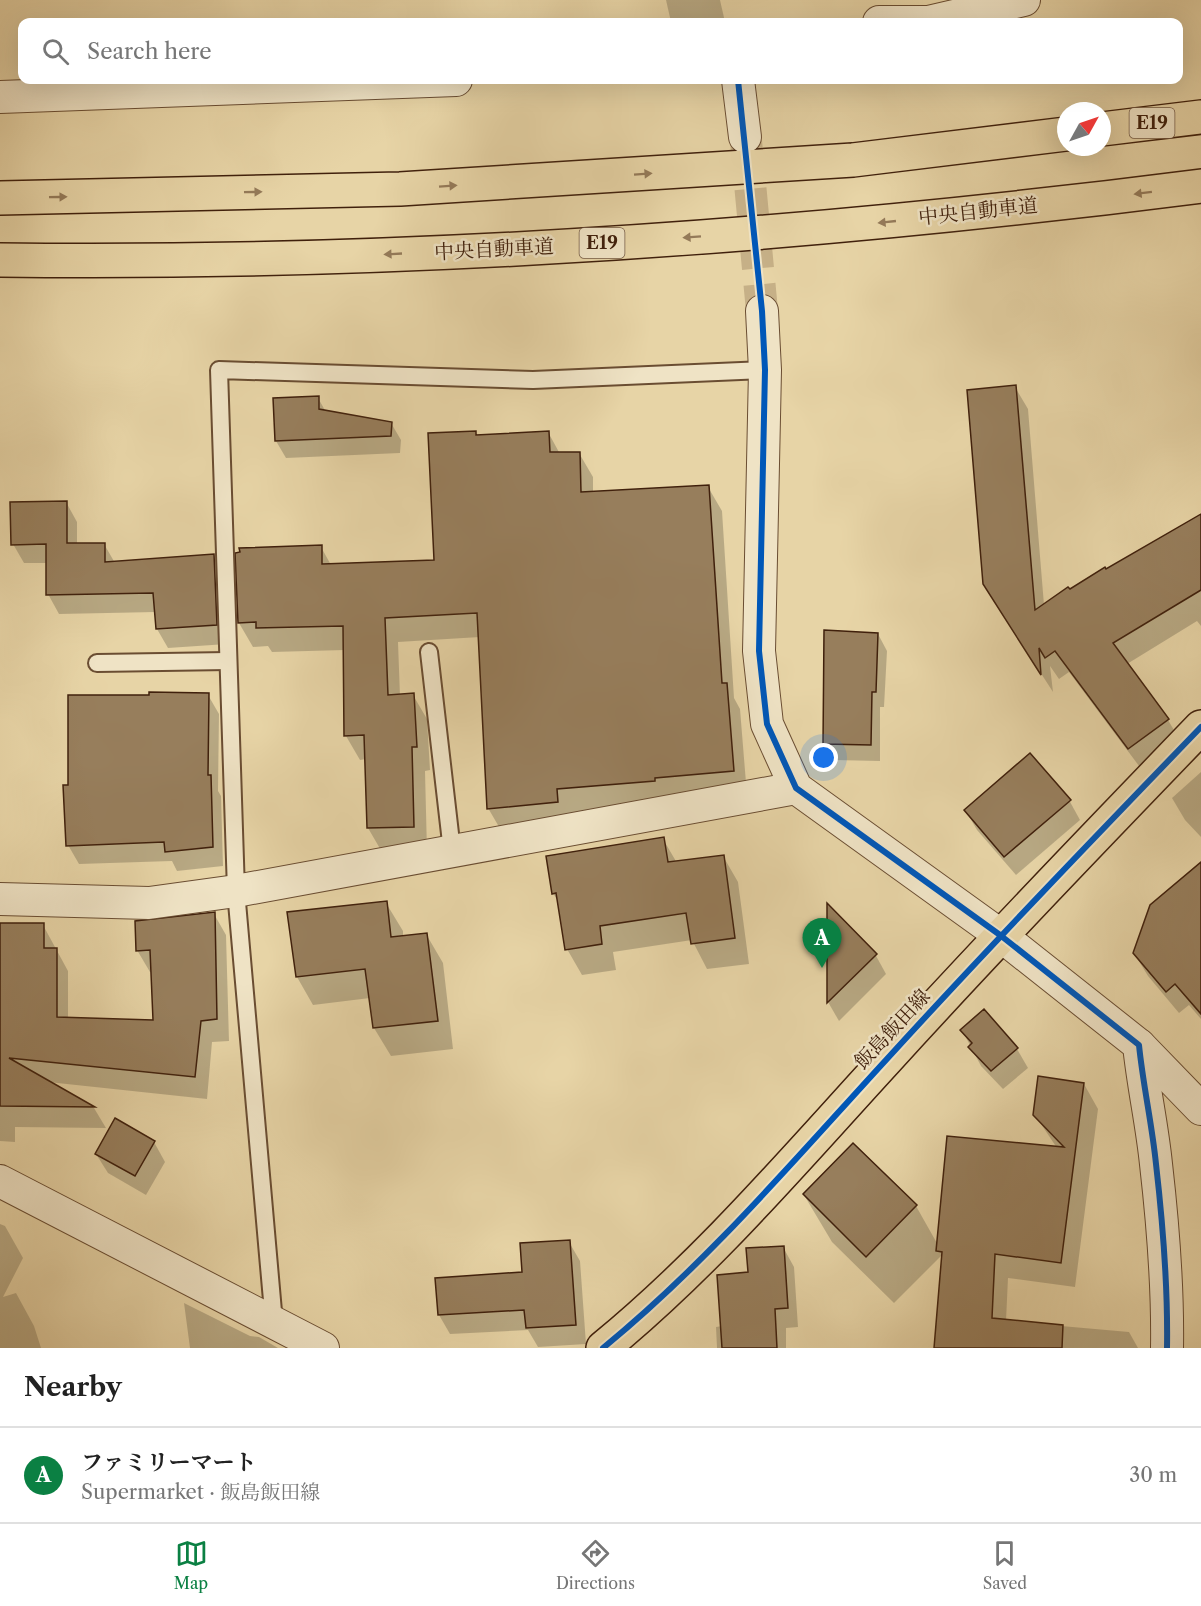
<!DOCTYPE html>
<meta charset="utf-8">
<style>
:root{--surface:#fff;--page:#f6f6f6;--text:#222;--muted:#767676;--line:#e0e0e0;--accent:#0b8043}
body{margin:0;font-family:"Libre Caslon Text","Noto Serif JP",serif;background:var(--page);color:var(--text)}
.compass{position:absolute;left:1057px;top:102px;width:54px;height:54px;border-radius:50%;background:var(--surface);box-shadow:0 6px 24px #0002;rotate:50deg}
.you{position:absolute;left:824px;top:758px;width:21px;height:21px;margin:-15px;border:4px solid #fff;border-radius:50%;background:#1a73e8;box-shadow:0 0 0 9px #1a73e833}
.badge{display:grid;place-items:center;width:39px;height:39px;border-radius:50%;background:var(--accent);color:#fff;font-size:20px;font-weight:700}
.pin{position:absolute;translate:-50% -50px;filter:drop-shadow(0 2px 3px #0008)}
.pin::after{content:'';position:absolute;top:32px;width:21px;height:18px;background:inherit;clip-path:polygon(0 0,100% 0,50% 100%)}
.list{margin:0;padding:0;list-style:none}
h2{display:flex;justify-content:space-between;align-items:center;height:78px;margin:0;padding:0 24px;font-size:26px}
h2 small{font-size:20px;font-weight:400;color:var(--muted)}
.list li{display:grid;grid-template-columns:39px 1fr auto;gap:18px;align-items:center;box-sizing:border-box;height:96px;padding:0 24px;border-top:2px solid var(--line)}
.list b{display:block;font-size:22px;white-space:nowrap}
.list p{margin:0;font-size:20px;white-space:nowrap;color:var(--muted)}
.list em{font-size:20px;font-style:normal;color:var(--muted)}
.icon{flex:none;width:33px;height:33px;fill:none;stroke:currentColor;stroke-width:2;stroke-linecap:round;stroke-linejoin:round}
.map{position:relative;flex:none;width:1201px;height:1348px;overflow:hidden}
.search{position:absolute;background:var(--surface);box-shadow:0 6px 24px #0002;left:18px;right:18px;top:18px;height:66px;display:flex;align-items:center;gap:15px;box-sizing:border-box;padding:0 21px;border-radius:12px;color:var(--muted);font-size:22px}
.sheet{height:174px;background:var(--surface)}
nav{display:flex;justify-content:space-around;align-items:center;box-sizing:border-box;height:84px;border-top:2px solid var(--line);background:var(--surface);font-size:16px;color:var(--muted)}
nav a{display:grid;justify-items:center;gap:3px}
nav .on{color:var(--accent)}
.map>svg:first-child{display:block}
.shadow{fill:#0003}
.building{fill:#977e5c;stroke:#40200c;stroke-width:1.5}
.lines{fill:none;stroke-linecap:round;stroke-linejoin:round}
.minor-tunnel{stroke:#c6b087;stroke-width:32;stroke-dasharray:32 16;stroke-linecap:butt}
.service-casing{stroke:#6a4d32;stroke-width:20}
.minor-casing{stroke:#6a4d32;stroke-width:34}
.primary-casing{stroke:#40200c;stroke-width:36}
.motorway-casing{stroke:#40200c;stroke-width:36}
.service{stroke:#efe3c5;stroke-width:16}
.minor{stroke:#efe3c5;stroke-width:32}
.primary{stroke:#e7d4a6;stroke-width:33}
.motorway{stroke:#e7d4a6;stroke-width:33}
.cycleway-casing{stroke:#efe3c5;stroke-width:10}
.cycleway{stroke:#0057b8;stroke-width:6}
.oneway{fill:#947a59}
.labels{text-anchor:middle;stroke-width:5;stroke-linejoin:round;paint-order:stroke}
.shield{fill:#efe3c5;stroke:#745a44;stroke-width:1.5}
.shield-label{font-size:18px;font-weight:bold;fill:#40200c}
.street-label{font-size:20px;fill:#40200c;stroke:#efe3c5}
</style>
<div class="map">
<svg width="1201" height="1348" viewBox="0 0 1201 1348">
<rect width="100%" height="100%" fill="#e7d4a6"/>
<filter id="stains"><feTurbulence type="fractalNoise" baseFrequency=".00333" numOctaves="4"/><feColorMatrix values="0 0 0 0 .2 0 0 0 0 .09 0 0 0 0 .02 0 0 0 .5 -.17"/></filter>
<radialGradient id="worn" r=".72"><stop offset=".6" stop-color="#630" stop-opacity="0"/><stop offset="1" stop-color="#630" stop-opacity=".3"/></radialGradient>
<g class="shadow">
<path d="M666,0H720L725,22H671Z"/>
<path d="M1015,387L1028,409L1044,605L1201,515V626L1197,621L1127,664L1168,720L1181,742L1142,770L1069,672L1059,679L1050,666L1053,692L998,607Z"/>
<path d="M318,398L326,412L391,423L401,440L400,453L286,458L276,441Z"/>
<path d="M475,432L478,437L548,432L560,454L579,453L593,477V493L708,487L722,511L734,698L740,709L747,795L668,805L570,813L571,826L502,832L488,808L480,637L398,642L400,696L413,695L427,719L430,770L425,771L427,851L382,852L368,828L366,759L360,760L346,736L345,650L272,652L268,646L253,647L239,623L321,547L331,565L436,561Z"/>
<path d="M66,502L77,522V544H104L115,563L214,556L225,575L227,644L168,648L157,629L156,612L59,614L48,594L47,563H24L13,544Z"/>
<path d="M878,634L887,651L884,707H880V761L834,760L824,744Z"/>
<path d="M208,695L219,714L218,791L221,796L223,866L177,871L172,861L79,864L68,845L69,786Z"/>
<path d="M1201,772V837L1185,820L1172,798Z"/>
<path d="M1069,800L1080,820L1016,875L977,830L966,811Z"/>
<path d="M663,839L677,863L723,856L738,882L749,964L707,969L692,940L613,952L616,970L582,975L567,949L559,903L553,893Z"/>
<path d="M1201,864V1019L1189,1005L1179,1013L1148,976L1134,953Z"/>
<path d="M386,903L403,931V937L426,934L443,963L453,1049L391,1056L374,1028L370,998L313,1005L297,977Z"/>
<path d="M829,907L875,954L886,974L839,1021L828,1002Z"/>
<path d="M214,914L226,935L229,1041L212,1042L207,1099L48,1082L94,1108L106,1128L15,1127V1142L0,1141V924L43,925L68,971V1019L154,1022L153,972H150L137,950Z"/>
<path d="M962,1030L1017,1049L1028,1068L1003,1089L981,1066Z"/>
<path d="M1084,1084L1098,1109L1075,1287L1008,1278L1006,1321L1129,1332L1138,1348H935L943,1260L941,1256L894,1303L832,1242L804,1195L916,1206L938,1245L1057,1148L1035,1115Z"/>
<path d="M154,1142L165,1162L146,1195L108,1173L96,1154Z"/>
<path d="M0,1224L5,1226L23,1258L3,1297L16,1293L34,1326L41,1348H0Z"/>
<path d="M569,1242L580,1261L586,1344L538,1347L528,1330L450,1334L439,1315L437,1279L524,1273Z"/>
<path d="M783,1247L794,1267L798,1327L786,1328V1348H717L716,1327L722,1326Z"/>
<path d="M184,1303L250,1336L259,1337L278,1348H190Z"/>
</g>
<g class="building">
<path d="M1016,385L1035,610L1068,587L1070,589L1105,567L1106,569L1201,514V590L1113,643L1169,719L1128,749L1055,651L1045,658L1039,648L1041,675L983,584L967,390Z"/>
<path d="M319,396V409L392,422L391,436L275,441L273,398Z"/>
<path d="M476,431V435L549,431L550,452H580L581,492L709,485L722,683H727L734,771L655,778V781L557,789L558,802L487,809L477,613L385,618L388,695L414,693L417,747H412L414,827L367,828L364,735L344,736L343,626L256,628V622L238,623L235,553L240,552L239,548L322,545V564L434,560L428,433Z"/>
<path d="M67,501V543H105V562L214,554L217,625L156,629L153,593L46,595V544L11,545L10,502Z"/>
<path d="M824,630L878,633L876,692H872L871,745L823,744Z"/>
<path d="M149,692L209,693L208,775H211L213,847L165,852L164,842L66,846L63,785H68V695H149Z"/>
<path d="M1030,753L1071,800L1004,857L964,810Z"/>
<path d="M664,837L668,862L724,855L735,938L691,944L686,913L600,926L602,944L565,950L556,893L552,894L546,856Z"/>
<path d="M1201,862V1014L1175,984L1166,992L1133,953L1150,905Z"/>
<path d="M387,901L391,937L427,933L438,1021L373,1028L365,969L296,977L287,912Z"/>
<path d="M827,903L877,954L827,1003Z"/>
<path d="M215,912L217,1019L201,1021L195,1077L9,1058L95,1107L0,1106V923H44V948H57V1017L153,1020L150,950L136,951L135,921Z"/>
<path d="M984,1009L1018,1048L991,1071L968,1047L972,1043L960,1030Z"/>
<path d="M1038,1076L1084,1083L1061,1263L995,1254L992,1318L1063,1325L1062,1348H934L942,1252L936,1251L947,1136L1064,1147L1033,1115Z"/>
<path d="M115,1118L155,1141L135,1176L95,1154Z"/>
<path d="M853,1143L917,1205L866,1257L803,1194Z"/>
<path d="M570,1240L576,1325L526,1328L524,1310L438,1315L435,1278L522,1272L520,1243Z"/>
<path d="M784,1246L788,1308L775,1309L777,1348H722L717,1275L748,1272L746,1248Z"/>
</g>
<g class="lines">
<path class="minor-tunnel" d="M746,141L762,311"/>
<defs>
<g id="service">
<path d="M429,652L452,851"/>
<path d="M97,663L228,661"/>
<path d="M274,1323L236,891L219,370L533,380L765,370"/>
</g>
<g id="minor">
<path d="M879,22H928L1024,0"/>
<path d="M738,80L745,137"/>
<path d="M0,97L456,80"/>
<path d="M762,311L765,370L759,651L767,724L796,788L1000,935L1139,1045C1143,1085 1152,1124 1156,1164C1163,1225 1168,1287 1167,1348"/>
<path d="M0,899L149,903L236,891L796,788"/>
<path d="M1139,1045L1201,1109"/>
<path d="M0,1181L323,1348"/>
</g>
<path id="primary" d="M603,1348C707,1263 796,1158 886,1060C989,947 1095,837 1201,727"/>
<g id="motorway">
<path d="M1102,129L1201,117"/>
<path d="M0,198L400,189L853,160L1066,134"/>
<path d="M0,260C401,265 803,237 1201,186"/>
</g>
</defs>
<use href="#service" class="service-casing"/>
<use href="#minor" class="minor-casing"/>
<use href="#primary" class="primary-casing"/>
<use href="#motorway" class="motorway-casing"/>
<use href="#service" class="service"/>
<use href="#minor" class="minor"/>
<use href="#primary" class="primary"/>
<use href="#motorway" class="motorway"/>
<defs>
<g id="cycleway">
<path d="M738,80L762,311L765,370L759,651L767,724L796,788L1000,935L1139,1045C1143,1085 1152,1124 1156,1164C1163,1225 1168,1287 1167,1348"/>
<path d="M603,1348C707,1263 796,1158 886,1060C989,947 1095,837 1201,727"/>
</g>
</defs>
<use href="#cycleway" class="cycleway-casing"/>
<use href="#cycleway" class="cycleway"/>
</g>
<defs><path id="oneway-solid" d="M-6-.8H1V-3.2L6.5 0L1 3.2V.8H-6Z" transform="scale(1.5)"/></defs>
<g class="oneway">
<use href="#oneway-solid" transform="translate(643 174) rotate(-4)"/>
<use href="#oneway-solid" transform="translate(448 186) rotate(-4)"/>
<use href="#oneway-solid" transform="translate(253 192) rotate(-1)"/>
<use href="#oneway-solid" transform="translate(1143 193) rotate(173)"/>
<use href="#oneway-solid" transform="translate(58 197) rotate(-1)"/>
<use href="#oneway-solid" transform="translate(887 222) rotate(174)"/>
<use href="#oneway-solid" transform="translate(692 237) rotate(176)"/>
<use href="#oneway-solid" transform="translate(393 254) rotate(177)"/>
</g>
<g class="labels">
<g class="shield">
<rect x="1129.5" y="108" width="45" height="30" rx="4.5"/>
<rect x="579.5" y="228" width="45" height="30" rx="4.5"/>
</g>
<g class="shield-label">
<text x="1152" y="129">E19</text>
<text x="602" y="249">E19</text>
</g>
<g class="street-label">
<text transform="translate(978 211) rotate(-6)" y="7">中央自動車道</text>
<text transform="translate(494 249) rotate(-3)" y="7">中央自動車道</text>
<text transform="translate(892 1029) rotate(-47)" y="7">飯島飯田線</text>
</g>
</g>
<rect width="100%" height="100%" filter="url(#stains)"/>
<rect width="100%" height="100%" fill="url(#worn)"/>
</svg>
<svg class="compass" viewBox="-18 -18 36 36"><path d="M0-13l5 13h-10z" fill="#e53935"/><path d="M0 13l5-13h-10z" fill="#767676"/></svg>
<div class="you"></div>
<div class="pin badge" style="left:822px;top:968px">A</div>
<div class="search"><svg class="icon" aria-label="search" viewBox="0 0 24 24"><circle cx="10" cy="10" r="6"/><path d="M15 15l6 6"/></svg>Search here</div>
</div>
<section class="sheet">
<h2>Nearby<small></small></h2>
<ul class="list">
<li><span class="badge">A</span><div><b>ファミリーマート</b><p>Supermarket · 飯島飯田線</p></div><em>30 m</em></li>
</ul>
</section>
<nav>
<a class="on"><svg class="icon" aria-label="map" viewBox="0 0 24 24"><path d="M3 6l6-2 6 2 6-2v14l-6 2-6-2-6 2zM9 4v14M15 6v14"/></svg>Map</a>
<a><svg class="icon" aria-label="directions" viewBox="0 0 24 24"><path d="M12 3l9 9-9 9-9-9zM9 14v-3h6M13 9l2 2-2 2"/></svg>Directions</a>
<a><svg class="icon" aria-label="saved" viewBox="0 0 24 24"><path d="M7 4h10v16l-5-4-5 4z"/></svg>Saved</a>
</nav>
